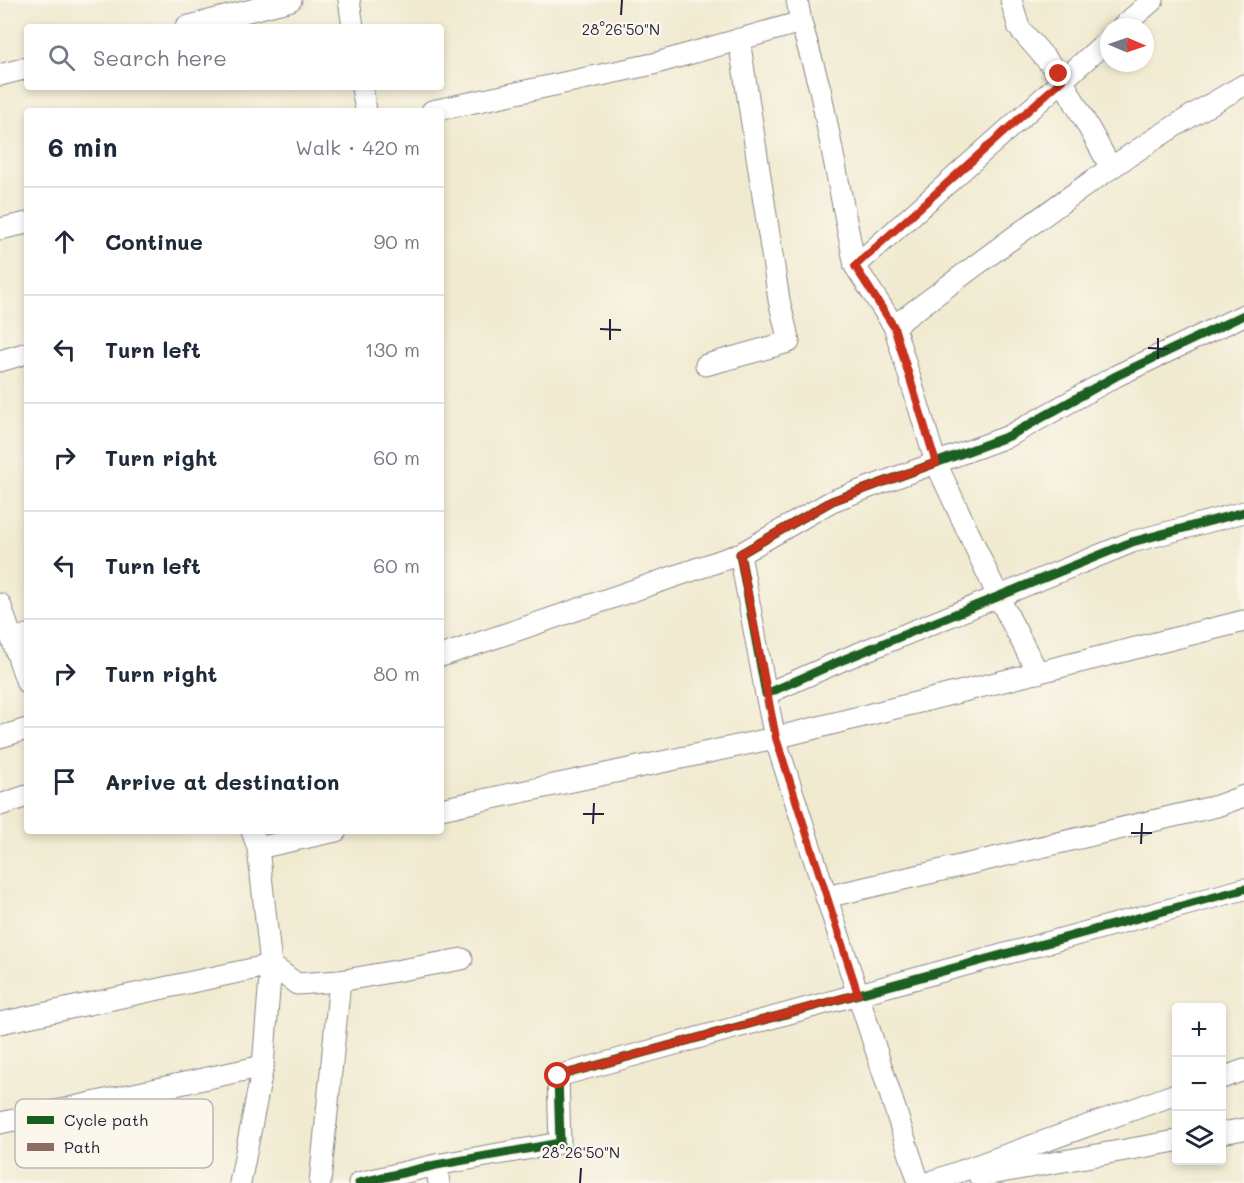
<!DOCTYPE html>
<meta charset="utf-8">
<style>
:root{--surface:#fff;--page:#f2f2f3;--text:#1f2937;--muted:#747a83;--line:#e0e1e3}
body{margin:0;font-family:Mali,sans-serif;background:var(--page);color:var(--text)}
.controls{position:absolute;right:18px;bottom:18px;display:grid;overflow:hidden;border-radius:6px;box-shadow:0 3px 9px #0003}
.controls button{width:54px;height:54px;display:grid;place-items:center;padding:0;border:0;border-bottom:2px solid var(--line);background:var(--surface);color:var(--text);font:30px sans-serif}
.compass{position:absolute;left:1100px;top:18px;width:54px;height:54px;border-radius:50%;background:var(--surface);box-shadow:0 3px 9px #0003;rotate:92deg}
.stop{position:absolute;width:18px;height:18px;margin:-14px;border:4px solid #c8321e;border-radius:50%;background:#fff}
.stop.end{background:#c8321e;border-color:#fff;box-shadow:0 2px 6px #0008}
.list{margin:0;padding:0;list-style:none}
h2{display:flex;justify-content:space-between;align-items:center;height:78px;margin:0;padding:0 24px;font-size:26px}
h2 small{font-size:20px;font-weight:400;color:var(--muted)}
.list li{display:grid;grid-template-columns:39px 1fr auto;gap:18px;align-items:center;box-sizing:border-box;height:108px;padding:0 24px;border-top:2px solid var(--line)}
.list b{display:block;font-size:22px;white-space:nowrap}
.list em{font-size:20px;font-style:normal;color:var(--muted)}
.icon{flex:none;width:33px;height:33px;fill:none;stroke:currentColor;stroke-width:2;stroke-linecap:round;stroke-linejoin:round}
.map{position:relative;flex:none;width:1244px;height:1183px;overflow:hidden}
.search{position:absolute;background:var(--surface);box-shadow:0 3px 9px #0003;left:24px;top:24px;width:420px;height:66px;display:flex;align-items:center;gap:15px;box-sizing:border-box;padding:0 21px;border-radius:6px;color:var(--muted);font-size:22px}
.panel{position:absolute;background:var(--surface);box-shadow:0 3px 9px #0003;left:24px;top:108px;width:420px;height:726px;border-radius:6px}
.map>svg:first-child{display:block}
.lines{fill:none;stroke-linecap:round;stroke-linejoin:round}
.street-casing{stroke:#898686;stroke-width:23}
.street{stroke:#fff;stroke-width:21}
.quiet{stroke:#8d6e63;stroke-width:8;stroke-dasharray:15 8;stroke-linecap:butt}
.cycleway-casing{stroke:#fbf7ec;stroke-width:13}
.cycleway{stroke:#1b5e20;stroke-width:9}
.route{stroke:#c8321e;stroke-width:8}
.ticks{fill:none;stroke:#22223b;stroke-width:2}
.key{fill:#fbf7ec;stroke:#bab7b7;stroke-width:1.5}
.key-label{font-size:16px;fill:#22223b}
.ticks-label{font-size:15px;text-anchor:middle;fill:#22223b;stroke:#fbf7ec;stroke-width:4.5;stroke-linejoin:round;paint-order:stroke}
</style>
<div class="map">
<svg width="1244" height="1183" viewBox="0 0 1244 1183">
<rect width="100%" height="100%" fill="#fbf7ec"/>
<filter id="ink" filterUnits="userSpaceOnUse"><feTurbulence type="fractalNoise" baseFrequency=".0167" numOctaves="2"/><feDisplacementMap in="SourceGraphic" scale="12" xChannelSelector="R" yChannelSelector="G"/><feConvolveMatrix kernelMatrix="1 2 1 2 8 2 1 2 1" color-interpolation-filters="sRGB"/></filter>
<filter id="wash" filterUnits="userSpaceOnUse"><feTurbulence type="fractalNoise" baseFrequency=".008" numOctaves="4" result="noise"/><feDisplacementMap in="SourceGraphic" scale="24" xChannelSelector="R" yChannelSelector="G"/><feGaussianBlur stdDeviation="1.35" result="paint"/><feColorMatrix in="noise" values="0 0 0 0 0 0 0 0 0 0 0 0 0 0 0 0 0 1.4 0 .05"/><feComposite in="paint" operator="in"/></filter>
<g filter="url(#wash)">
<rect width="100%" height="100%" fill="#f0ead0"/>
</g>
<g filter="url(#ink)">
<g class="lines">
<defs>
<g id="street">
<path d="M349,0L353,27"/>
<path d="M797,0L801,22L820,89L855,266"/>
<path d="M1011,0L1019,28L1059,74L1111,168"/>
<path d="M186,27L291,0"/>
<path d="M1122,27L1153,0"/>
<path d="M0,75L27,68"/>
<path d="M362,87L366,111"/>
<path d="M432,111L653,64L801,22"/>
<path d="M0,229L27,223"/>
<path d="M1244,315L1116,376L1009,436L832,501L740,554L766,694L845,659L1132,542L1244,512"/>
<path d="M894,326L855,266L1109,39"/>
<path d="M0,361L27,353"/>
<path d="M706,365L789,342L779,300L739,39"/>
<path d="M0,604L12,639L27,635"/>
<path d="M12,639L27,683"/>
<path d="M441,656L740,554"/>
<path d="M1038,673L998,596L936,463L894,326C1008,242 1120,154 1244,85"/>
<path d="M766,694L775,738L919,1183"/>
<path d="M0,737L27,729"/>
<path d="M0,805L27,796"/>
<path d="M441,809L775,738L1244,621"/>
<path d="M258,848L336,831"/>
<path d="M826,897L1217,806L1244,796"/>
<path d="M0,1023L271,965L297,984L340,981L462,959"/>
<path d="M1222,1078L1244,1070"/>
<path d="M0,1123L263,1066"/>
<path d="M1222,1133L1244,1129"/>
<path d="M436,1165L439,1183"/>
<path d="M979,1176L1176,1141"/>
<path d="M240,1183L263,1066L271,965L258,848L252,831"/>
<path d="M320,1183L340,981"/>
<path d="M359,1183L436,1165L560,1143L558,1076L1244,889"/>
<path d="M928,1183L1176,1094"/>
</g>
</defs>
<use href="#street" class="street-casing"/>
<use href="#street" class="street"/>
<path class="quiet" d="M766,694L775,738"/>
<defs>
<g id="cycleway">
<path d="M1244,315L1116,376L1009,436L832,501L740,554L766,694L845,659L1132,542L1244,512"/>
<path d="M359,1183L436,1165L560,1143L558,1076L1244,889"/>
</g>
</defs>
<use href="#cycleway" class="cycleway-casing"/>
<use href="#cycleway" class="cycleway"/>
</g>
</g>
<g class="lines" filter="url(#ink)">
<path class="route" d="M558,1076L858,994L776,738L740,554L832,501L936,463L894,327L855,266L1062,80L1059,74"/>
</g>
<path class="ticks" d="M621,15L622,0M600,329L621,330M610,340V319M1148,348L1169,349M1158,359V338M583,814H604M593,824L594,803M1131,833H1152M1141,844L1142,823M580,1183L581,1168"/>
<rect x="15" y="1099" width="198" height="69" rx="9" class="key"/>
<rect x="27" y="1116" width="27" height="8" fill="#1b5e20"/>
<rect x="27" y="1143" width="27" height="8" fill="#8d6e63"/>
<g class="key-label">
<text x="64" y="1126">Cycle path</text>
<text x="64" y="1153">Path</text>
</g>
<g class="ticks-label">
<text x="621" y="35">28°26'50"N</text>
<text x="581" y="1158">28°26'50"N</text>
</g>
</svg>
<div class="controls">
<button>+</button>
<button>−</button>
<button><svg class="icon" aria-label="layers" viewBox="0 0 24 24"><path d="M12 4l9 5-9 5-9-5zM3 14l9 5 9-5"/></svg></button>
</div>
<svg class="compass" viewBox="-18 -18 36 36"><path d="M0-13l5 13h-10z" fill="#e53935"/><path d="M0 13l5-13h-10z" fill="#747a83"/></svg>
<div class="stop" style="left:558px;top:1076px"></div>
<div class="stop end" style="left:1059px;top:74px"></div>
<div class="search"><svg class="icon" aria-label="search" viewBox="0 0 24 24"><circle cx="10" cy="10" r="6"/><path d="M15 15l6 6"/></svg>Search here</div>
<section class="panel">
<h2>6 min<small>Walk · 420 m</small></h2>
<ul class="list">
<li><svg class="icon" aria-label="ahead" viewBox="0 0 24 24"><path d="M12 20V5M6 11l6-6 6 6"/></svg><div><b>Continue</b></div><em>90 m</em></li>
<li><svg class="icon" aria-label="left" viewBox="0 0 24 24"><path d="M17 20v-9H6M10 6l-5 5 5 5"/></svg><div><b>Turn left</b></div><em>130 m</em></li>
<li><svg class="icon" aria-label="right" viewBox="0 0 24 24"><path d="M7 20v-9h11M14 6l5 5-5 5"/></svg><div><b>Turn right</b></div><em>60 m</em></li>
<li><svg class="icon" aria-label="left" viewBox="0 0 24 24"><path d="M17 20v-9H6M10 6l-5 5 5 5"/></svg><div><b>Turn left</b></div><em>60 m</em></li>
<li><svg class="icon" aria-label="right" viewBox="0 0 24 24"><path d="M7 20v-9h11M14 6l5 5-5 5"/></svg><div><b>Turn right</b></div><em>80 m</em></li>
<li><svg class="icon" aria-label="arrive" viewBox="0 0 24 24"><path d="M6 21V4h12l-3 4 3 4H6"/></svg><div><b>Arrive at destination</b></div></li>
</ul>
</section>
</div>
